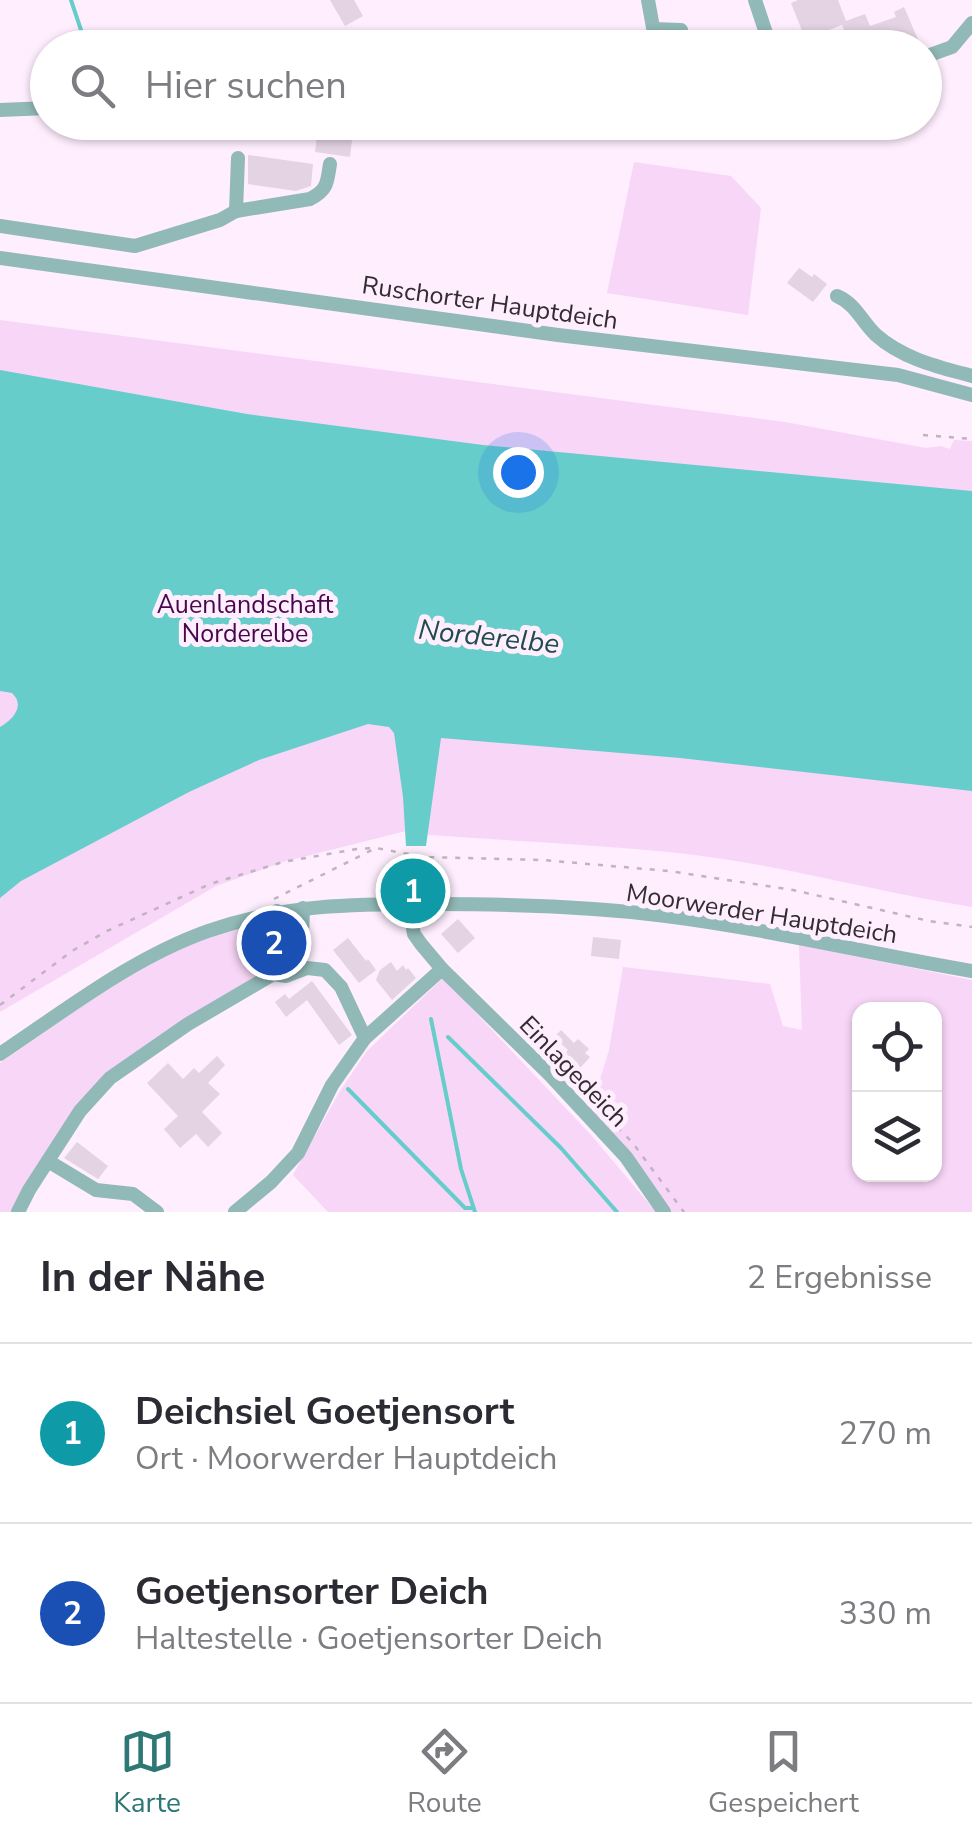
<!DOCTYPE html>
<html lang="de">
<meta charset="utf-8">
<style>
:root{--surface:#fff;--page:#f2f2f3;--text:#2b2b33;--muted:#7c7c81;--line:#e1e1e2;--accent:#2d7775}
body{margin:0;font-family:"Nunito Sans",sans-serif;background:var(--page);color:var(--text)}
.controls{position:absolute;right:30px;bottom:30px;display:grid;overflow:hidden;border-radius:20px;box-shadow:0 2px 8px #0004}
.controls button{width:90px;height:90px;display:grid;place-items:center;padding:0;border:0;border-bottom:2px solid var(--line);background:var(--surface);color:var(--text);font:50px sans-serif}
.you{position:absolute;left:518px;top:472px;width:35px;height:35px;margin:-25px;border:8px solid #fff;border-radius:50%;background:#1a73e8;box-shadow:0 0 0 15px #1a73e833}
.badge{display:grid;place-items:center;width:65px;height:65px;border-radius:50%;background:var(--accent);color:#fff;font-size:32px;font-weight:700}
.pin{position:absolute;translate:-50% -50%;border:5px solid #fff;box-shadow:0 2px 10px #0006}
.list{margin:0;padding:0;list-style:none}
h2{display:flex;justify-content:space-between;align-items:center;height:130px;margin:0;padding:0 40px;font-size:42px}
h2 small{font-size:32px;font-weight:400;color:var(--muted)}
.list li{display:grid;grid-template-columns:65px 1fr auto;gap:30px;align-items:center;box-sizing:border-box;height:180px;padding:0 40px;border-top:2px solid var(--line)}
.list b{display:block;font-size:38px;white-space:nowrap}
.list p{margin:0;font-size:32px;white-space:nowrap;color:var(--muted)}
.list em{font-size:32px;font-style:normal;color:var(--muted)}
.icon{flex:none;width:55px;height:55px;fill:none;stroke:currentColor;stroke-width:2;stroke-linecap:round;stroke-linejoin:round}
.map{position:relative;flex:none;width:972px;height:1212px;overflow:hidden}
.search{position:absolute;background:var(--surface);box-shadow:0 2px 8px #0004;left:30px;right:30px;top:30px;height:110px;display:flex;align-items:center;gap:25px;box-sizing:border-box;padding:0 35px;border-radius:55px;color:var(--muted);font-size:38px}
.sheet{height:490px;background:var(--surface)}
nav{display:flex;justify-content:space-around;align-items:center;box-sizing:border-box;height:140px;border-top:2px solid var(--line);background:var(--surface);font-size:28px;color:var(--muted)}
nav a{display:grid;justify-items:center;gap:5px}
nav .on{color:var(--accent)}
.map>svg:first-child{display:block}
.green{fill:#f8d6f7;fill-rule:evenodd}
.water{fill:#67cdca}
.lines{fill:none;stroke-linecap:round;stroke-linejoin:round}
.stream{stroke:#67cdca;stroke-width:4}
.building{fill:#e3d3e3}
.path{stroke:#c1b3c0;stroke-width:2.5;stroke-dasharray:5 8;stroke-linecap:butt}
.minor{stroke:#91b9b7;stroke-width:14}
.labels{text-anchor:middle;stroke-width:10;stroke-linejoin:round;paint-order:stroke}
.street-label{font-size:25px;fill:#332c32;stroke:#feeefe}
.park-label{font-size:25px;fill:#48064b;stroke:#feeefe}
.water-label{font-size:28px;font-style:italic;fill:#204d4c;stroke:#feeefe}
</style>
<div class="map">
<svg width="972" height="1212" viewBox="0 0 972 1212">
<rect width="100%" height="100%" fill="#feeefe"/>
<g class="green">
<path d="M634,162L731,176L761,208L748,315L607,293Z"/>
<path d="M0,320L785,422L926,448L941,446L950,449L954,440L972,441V907C871,891 772,862 669,852C590,844 511,841 431,835L406,831L283,862L216,886L0,1012Z"/>
<path d="M263,923L288,961L106,1072L77,1108L12,1212H0V1063C81,1008 164,941 263,923Z"/>
<path d="M799,945L972,980V1212H670L629,1153L591,1109L609,1050L623,967L770,984L783,1026L802,1030ZM860,1009H934V1174H860Z"/>
<path d="M443,978L591,1135L656,1212H328L293,1175L340,1091L367,1051Z"/>
</g>
<path class="water" d="M0,370L247,414L483,445L972,491V791L680,758L441,738L426,846H406L403,797L394,733L389,727L368,724L259,760L189,792L21,881L0,898V727C12,720 26,706 12,693L0,691Z"/>
<g class="lines">
<g class="stream">
<path d="M71,0L87,48"/>
<path d="M431,1019L461,1169L475,1212"/>
<path d="M448,1037L561,1148L617,1212"/>
<path d="M348,1089L465,1208H472"/>
</g>
</g>
<g class="building">
<path d="M330,0H354L363,16L345,26Z"/>
<path d="M798,0H838L846,21L865,14L870,26L896,17L894,12L904,7L920,44L911,48L908,41L894,48H862L858,38L849,42L842,25L826,31L833,48H809L791,3Z"/>
<path d="M318,128L353,132L350,157L315,152Z"/>
<path d="M248,155L313,164L311,186L296,191L248,184Z"/>
<path d="M799,268L812,277L814,274L827,284L813,302L787,283Z"/>
<path d="M458,919L475,938L458,953L441,934Z"/>
<path d="M593,937L621,940L619,959L591,956Z"/>
<path d="M348,938L366,961L368,959L376,970L359,983L333,950Z"/>
<path d="M391,962L397,971L403,965L406,970L408,968L416,978L392,1000L376,980L380,970Z"/>
<path d="M312,981L352,1035L339,1045L307,1000L286,1017L275,1002L285,994L289,999Z"/>
<path d="M561,1030L574,1043L578,1039L589,1049L585,1053L590,1057L580,1068L565,1053L568,1050L554,1037Z"/>
<path d="M217,1056L225,1065L208,1083L220,1094L202,1112L222,1133L208,1147L196,1134L180,1148L164,1129L178,1116L147,1083L168,1063L183,1079L194,1068L199,1073Z"/>
<path d="M77,1142L108,1166L98,1179L64,1158Z"/>
</g>
<g class="lines">
<g class="path">
<path d="M923,435L972,439"/>
<path d="M274,899L374,849"/>
<path d="M0,1005L72,951L107,931L210,884L283,862L357,849L376,848L424,857L542,860L669,871L793,890L929,921L972,927"/>
<path d="M599,1109L632,1142L684,1212"/>
</g>
<g class="minor">
<path d="M648,0L654,33L650,48"/>
<path d="M755,0L771,48"/>
<path d="M654,29L681,30"/>
<path d="M630,48H641"/>
<path d="M924,57L952,47L972,23"/>
<path d="M0,110L48,108"/>
<path d="M236,211L238,158"/>
<path d="M0,226L135,246L220,220L236,211L310,199C328,190 327,182 330,164"/>
<path d="M0,258L558,335L898,375L972,395"/>
<path d="M837,296C856,304 862,322 876,335C903,359 939,367 972,376"/>
<path d="M412,904V923L414,934L421,944L442,969L550,1075L626,1157L664,1212"/>
<path d="M277,911C274,924 273,932 286,939L302,933"/>
<path d="M273,974L286,976L307,968L325,970L341,987L365,1038"/>
<path d="M0,1054C66,1010 132,958 208,931C286,904 352,904 432,904C510,904 589,906 666,916C769,929 870,954 972,971"/>
<path d="M48,1161L96,1190L133,1194L157,1212"/>
<path d="M18,1212L29,1190L80,1111L110,1078L188,1024L292,963C304,947 302,927 303,908"/>
<path d="M235,1212L271,1182L298,1153L332,1085L365,1038L442,969"/>
</g>
</g>
<g class="labels">
<g class="street-label">
<text transform="translate(490 302) rotate(8)" y="9">Ruschorter Hauptdeich</text>
<text transform="translate(762 913) rotate(9)" y="9">Moorwerder Hauptdeich</text>
<text transform="translate(574 1071) rotate(46)" y="9">Einlagedeich</text>
</g>
<g class="park-label">
<text x="245" y="613">Auenlandschaft<tspan x="245" dy="29">Norderelbe</tspan></text>
</g>
<g class="water-label">
<text transform="translate(489 636) rotate(6)" y="10">Norderelbe</text>
</g>
</g>
</svg>
<div class="controls">
<button><svg class="icon" aria-label="locate" viewBox="0 0 24 24"><circle cx="12" cy="12" r="6"/><path d="M12 2v4M12 18v4M2 12h4M18 12h4"/></svg></button>
<button><svg class="icon" aria-label="layers" viewBox="0 0 24 24"><path d="M12 4l9 5-9 5-9-5zM3 14l9 5 9-5"/></svg></button>
</div>
<div class="you"></div>
<div class="pin badge" style="left:413px;top:891px;background:#0f9aa8">1</div>
<div class="pin badge" style="left:274px;top:943px;background:#1a4fb4">2</div>
<div class="search"><svg class="icon" aria-label="search" viewBox="0 0 24 24"><circle cx="10" cy="10" r="6"/><path d="M15 15l6 6"/></svg>Hier suchen</div>
</div>
<section class="sheet">
<h2>In der Nähe<small>2 Ergebnisse</small></h2>
<ul class="list">
<li><span class="badge" style="background:#0f9aa8">1</span><div><b>Deichsiel Goetjensort</b><p>Ort · Moorwerder Hauptdeich</p></div><em>270 m</em></li>
<li><span class="badge" style="background:#1a4fb4">2</span><div><b>Goetjensorter Deich</b><p>Haltestelle · Goetjensorter Deich</p></div><em>330 m</em></li>
</ul>
</section>
<nav>
<a class="on"><svg class="icon" aria-label="map" viewBox="0 0 24 24"><path d="M3 6l6-2 6 2 6-2v14l-6 2-6-2-6 2zM9 4v14M15 6v14"/></svg>Karte</a>
<a><svg class="icon" aria-label="directions" viewBox="0 0 24 24"><path d="M12 3l9 9-9 9-9-9zM9 14v-3h6M13 9l2 2-2 2"/></svg>Route</a>
<a><svg class="icon" aria-label="saved" viewBox="0 0 24 24"><path d="M7 4h10v16l-5-4-5 4z"/></svg>Gespeichert</a>
</nav>
